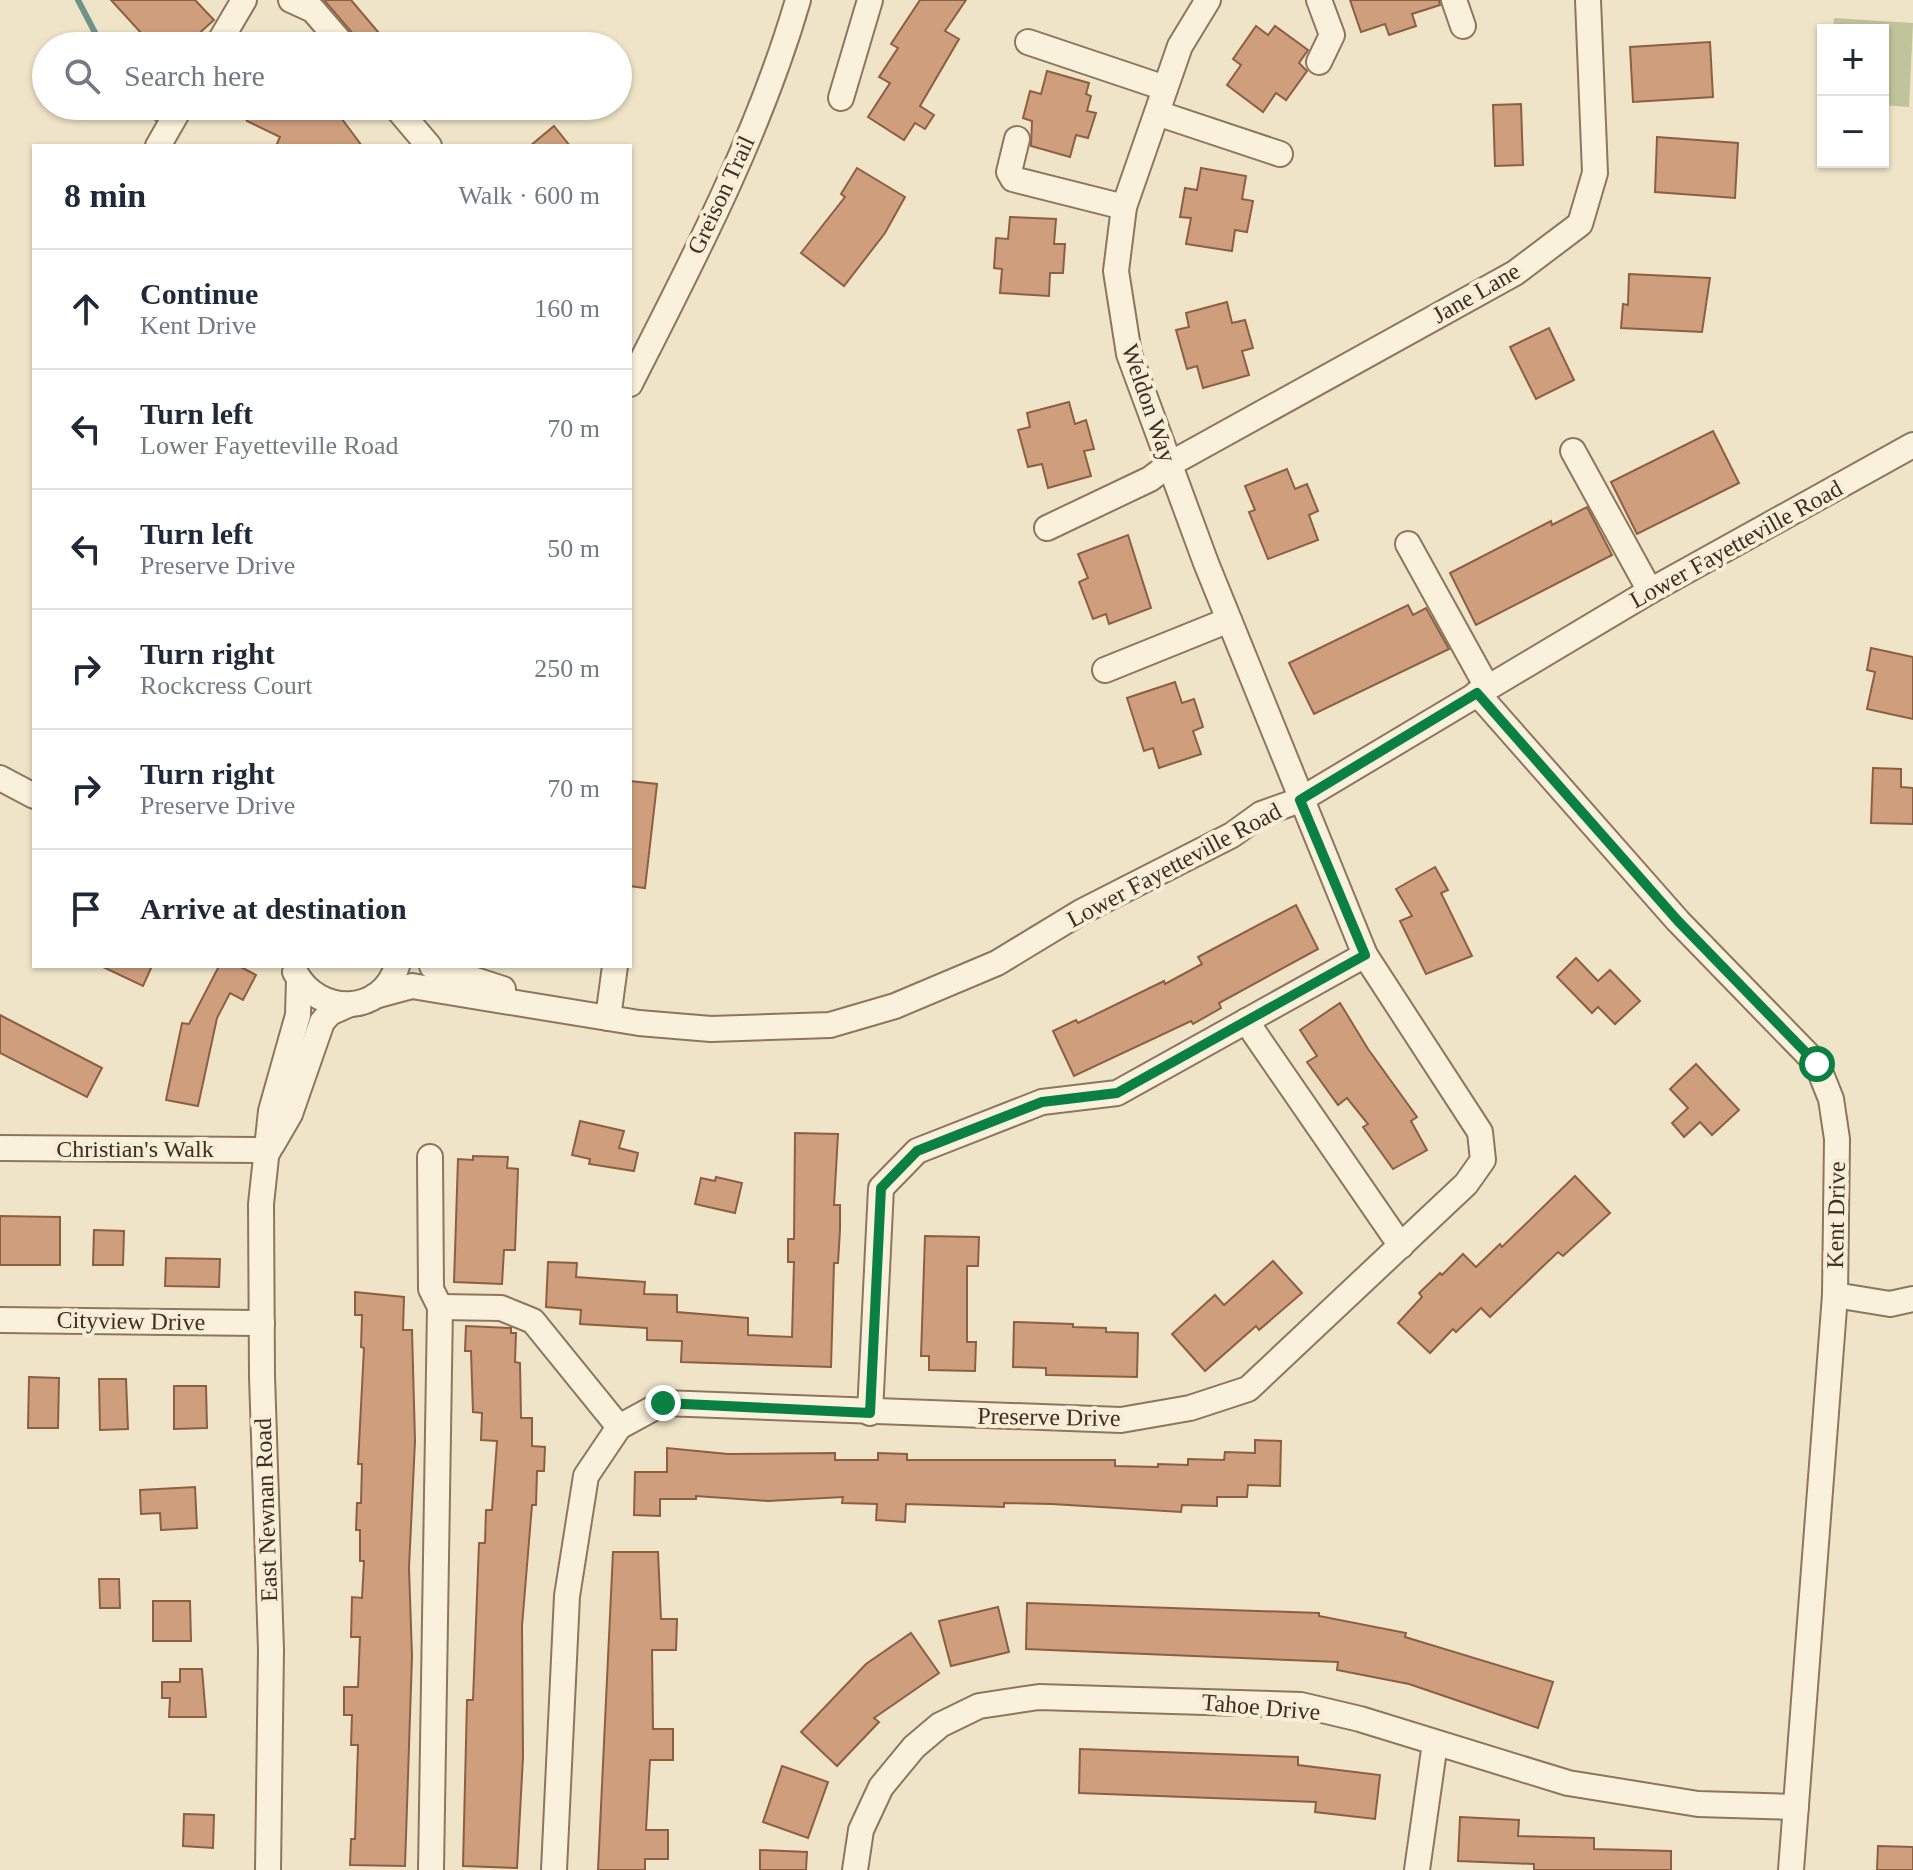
<!DOCTYPE html>
<meta charset="utf-8">
<style>
:root{--surface:#fff;--page:#f2f2f3;--text:#1f2937;--muted:#747a83;--line:#e0e1e3}
body{margin:0;font-family:Georgia,serif;background:var(--page);color:var(--text)}
.controls{position:absolute;right:24px;top:24px;display:grid;overflow:hidden;border-radius:0px;box-shadow:0 2px 6px #0004}
.controls button{width:72px;height:72px;display:grid;place-items:center;padding:0;border:0;border-bottom:2px solid var(--line);background:var(--surface);color:var(--text);font:40px sans-serif}
.stop{position:absolute;width:24px;height:24px;margin:-18px;border:6px solid #0b8043;border-radius:50%;background:#fff}
.stop.end{background:#0b8043;border-color:#fff;box-shadow:0 2px 8px #0008}
.list{margin:0;padding:0;list-style:none}
h2{display:flex;justify-content:space-between;align-items:center;height:104px;margin:0;padding:0 32px;font-size:34px}
h2 small{font-size:26px;font-weight:400;color:var(--muted)}
.list li{display:grid;grid-template-columns:52px 1fr auto;gap:24px;align-items:center;box-sizing:border-box;height:120px;padding:0 32px;border-top:2px solid var(--line)}
.list b{display:block;font-size:30px;white-space:nowrap}
.list p{margin:0;font-size:26px;white-space:nowrap;color:var(--muted)}
.list em{font-size:26px;font-style:normal;color:var(--muted)}
.icon{flex:none;width:44px;height:44px;fill:none;stroke:currentColor;stroke-width:2;stroke-linecap:round;stroke-linejoin:round}
.map{position:relative;flex:none;width:1913px;height:1870px;overflow:hidden}
.search{position:absolute;background:var(--surface);box-shadow:0 2px 6px #0004;left:32px;top:32px;width:600px;height:88px;display:flex;align-items:center;gap:20px;box-sizing:border-box;padding:0 28px;border-radius:44px;color:var(--muted);font-size:30px}
.panel{position:absolute;background:var(--surface);box-shadow:0 2px 6px #0004;left:32px;top:144px;width:600px;height:824px;border-radius:0px}
.map>svg:first-child{display:block}
.cemetery{fill:#bfc49a}
.lines{fill:none;stroke-linecap:round;stroke-linejoin:round}
.stream{stroke:#6f938a;stroke-width:6}
.building{fill:#cf9f7d;stroke:#8d5f41;stroke-width:2}
.minor-casing{stroke:#8d765c;stroke-width:28}
.minor{stroke:#faf1dc;stroke-width:24}
.route{stroke:#0b8043;stroke-width:10}
.labels{text-anchor:middle;stroke-width:8;stroke-linejoin:round;paint-order:stroke}
.street-label{font-size:24px;fill:#3d2e20;stroke:#f7eed8}
</style>
<div class="map">
<svg width="1913" height="1870" viewBox="0 0 1913 1870">
<rect width="100%" height="100%" fill="#f0e4c8"/>
<path class="cemetery" d="M1834,18L1913,23L1909,107L1883,105V30H1833Z"/>
<g class="lines">
<g class="stream">
<path d="M78,0L102,46"/>
<path d="M147,106L163,127"/>
</g>
</g>
<g class="building">
<path d="M111,0H195L214,20L185,46H153Z"/>
<path d="M324,0H351L390,46H359L355,36Z"/>
<path d="M920,0H966L945,31L959,39L920,106L934,115L925,129L915,123L904,140L868,117L890,83L879,77L898,48L891,44Z"/>
<path d="M1350,0H1439L1440,5L1412,14L1416,26L1389,35L1385,24L1361,32Z"/>
<path d="M1256,26L1268,35L1275,26L1308,50L1299,63L1307,71L1286,100L1276,93L1263,112L1227,85L1241,65L1233,59Z"/>
<path d="M1710,42L1713,97L1633,102L1630,47Z"/>
<path d="M1047,71L1089,83L1086,94L1091,96L1087,111L1096,113L1088,138L1076,135L1070,157L1031,146L1032,121L1023,118L1030,91L1041,94Z"/>
<path d="M1521,104L1523,165L1495,166L1493,105Z"/>
<path d="M237,106H320L339,115L362,146H276L280,137L247,121Z"/>
<path d="M554,126L570,146H530Z"/>
<path d="M1657,137L1738,143L1735,198L1655,192Z"/>
<path d="M857,168L905,197L885,233L844,286L801,253L845,197L841,194Z"/>
<path d="M1201,168L1246,176L1242,199L1253,201L1247,232L1235,230L1232,251L1186,244L1191,218L1180,217L1185,188L1197,190Z"/>
<path d="M1010,217L1056,219L1054,244H1065L1063,273H1050L1049,296L1000,293L1002,269L994,268L996,238L1008,239Z"/>
<path d="M1629,274L1710,278L1702,332L1621,328L1623,304L1628,305Z"/>
<path d="M1227,302L1232,323L1245,320L1253,348L1242,351L1249,375L1203,388L1197,366L1187,369L1176,330L1189,327L1186,313Z"/>
<path d="M1549,328L1574,380L1536,399L1510,347Z"/>
<path d="M1069,402L1075,424L1086,420L1094,449L1084,451L1091,476L1048,488L1042,464L1028,467L1018,430L1030,427L1027,413Z"/>
<path d="M1713,431L1739,483L1637,534L1611,482Z"/>
<path d="M1287,469L1295,489L1307,484L1318,511L1309,515L1318,540L1268,559L1249,512L1255,510L1245,486Z"/>
<path d="M1587,507L1612,555L1476,625L1450,573L1551,521L1552,525Z"/>
<path d="M1128,535L1151,608L1109,624L1106,614L1093,619L1079,582L1088,578L1078,554Z"/>
<path d="M1408,605L1413,615L1426,608L1449,649L1314,714L1289,663Z"/>
<path d="M1871,648L1913,657V719L1867,709L1875,672L1867,670Z"/>
<path d="M1175,682L1182,703L1194,699L1203,727L1193,731L1201,754L1159,768L1153,748L1144,751L1127,698Z"/>
<path d="M1873,768L1901,769V787L1913,788V824L1871,823Z"/>
<path d="M630,781L657,784L645,888L630,886Z"/>
<path d="M1435,867L1448,890L1441,893L1472,956L1426,974L1400,921L1412,916L1396,889Z"/>
<path d="M1296,905L1318,949L1219,1003L1221,1008L1193,1024L1191,1021L1074,1076L1053,1031L1076,1020L1078,1023L1164,981L1165,984L1202,964L1198,957Z"/>
<path d="M1576,958L1598,981L1610,970L1640,1001L1615,1024L1598,1007L1592,1013L1557,977Z"/>
<path d="M101,966H152L143,986Z"/>
<path d="M219,966H239L256,975L243,1000L230,993L217,1018L198,1106L166,1100L182,1023L189,1024Z"/>
<path d="M1340,1003L1368,1049L1417,1117L1411,1121L1427,1150L1393,1169L1363,1127L1368,1124L1347,1098L1338,1105L1307,1062L1317,1056L1300,1030Z"/>
<path d="M0,1015L102,1068L87,1097L0,1053Z"/>
<path d="M1696,1064L1739,1110L1712,1135L1700,1122L1684,1137L1672,1123L1688,1108L1670,1089Z"/>
<path d="M580,1121L624,1131L619,1148L638,1153L634,1171L589,1164L590,1159L572,1155Z"/>
<path d="M795,1133L838,1134L834,1205H840V1230L838,1263H834L831,1367L681,1362L682,1341L647,1340V1328L580,1324L581,1310L546,1307L548,1262L577,1263L576,1277L645,1282L644,1294L677,1295V1312L748,1318V1335L792,1337L794,1262H788V1239H794Z"/>
<path d="M473,1156L508,1157L507,1168L518,1169L515,1250H504L502,1284L454,1282L458,1159L473,1160Z"/>
<path d="M1575,1176L1610,1213L1563,1256L1558,1252L1490,1317L1481,1308L1456,1332L1453,1329L1430,1353L1398,1323L1422,1297L1419,1293L1440,1273L1442,1275L1463,1254L1476,1267L1500,1244L1502,1247Z"/>
<path d="M716,1177L742,1183L735,1213L695,1204L701,1178L715,1181Z"/>
<path d="M0,1216L60,1217V1265H0Z"/>
<path d="M94,1230L124,1231L123,1265H93Z"/>
<path d="M925,1236L979,1237L978,1266H967V1342H976L975,1371L929,1370V1356H921Z"/>
<path d="M166,1258L220,1259L219,1287L165,1286Z"/>
<path d="M1273,1261L1302,1293L1259,1330L1256,1326L1205,1371L1172,1334L1215,1295L1224,1305Z"/>
<path d="M355,1292L404,1297L403,1330H412L415,1441L409,1568L412,1656L405,1866L350,1865L351,1839H355L358,1745H351L352,1715H344V1687H358L360,1637H351L352,1597L362,1598L364,1561H360V1530H356L357,1503H361L362,1464H358L364,1348L361,1347L362,1315H355Z"/>
<path d="M1014,1322L1073,1324V1327L1106,1328V1332L1138,1333L1137,1377L1046,1375V1368L1013,1367Z"/>
<path d="M466,1326L511,1328V1333H516L515,1362L520,1363L521,1418H532V1446L545,1447L544,1471H537L536,1505H532L522,1626L523,1757L517,1868L463,1866L467,1700H473L479,1543H485L486,1510H492L497,1441L481,1440L482,1413L473,1412L471,1351H465Z"/>
<path d="M29,1377L59,1378L58,1428H28Z"/>
<path d="M99,1379H126L128,1429L100,1430Z"/>
<path d="M174,1386H206L207,1428L174,1429Z"/>
<path d="M1255,1440L1281,1441L1280,1486L1248,1485L1247,1497H1217V1506L1182,1505L1181,1512L1052,1504L1004,1503V1507L906,1504L905,1522L876,1520L877,1504L842,1503L843,1497L768,1501L696,1496V1499H660V1516L634,1515L635,1472H667V1448L728,1454L835,1453V1460H878V1453L907,1454V1460H1115V1466L1158,1467V1464L1188,1465V1459L1224,1460L1225,1452L1255,1453Z"/>
<path d="M195,1487L197,1528L161,1530L160,1513L141,1514L140,1490Z"/>
<path d="M613,1552H658L661,1619H677L676,1650H652L653,1729H673V1760H650L646,1830H668V1859H645V1870H598Z"/>
<path d="M99,1579H119L120,1608H100Z"/>
<path d="M153,1601H190L191,1641H153Z"/>
<path d="M1027,1603L1319,1613V1616L1406,1633L1405,1637L1553,1682L1538,1728L1409,1684L1337,1670L1338,1662L1026,1649Z"/>
<path d="M998,1607L1009,1652L951,1666L939,1621Z"/>
<path d="M911,1633L939,1673L874,1718L879,1722L837,1766L801,1732L866,1664Z"/>
<path d="M180,1669H202L206,1717H169L170,1698H162V1682H180Z"/>
<path d="M1080,1749L1298,1757V1765L1380,1775L1375,1819L1315,1812L1316,1802L1079,1793Z"/>
<path d="M782,1766L828,1782L808,1838L763,1822Z"/>
<path d="M184,1814L214,1815L213,1848L183,1846Z"/>
<path d="M1460,1817L1519,1820L1518,1836L1594,1838V1849L1671,1851V1870H1534V1864L1458,1861Z"/>
<path d="M1878,1846L1913,1847V1870H1877Z"/>
<path d="M760,1850L807,1852L806,1870H760Z"/>
</g>
<g class="lines">
<defs>
<g id="minor">
<path d="M291,0L313,10L344,46"/>
<path d="M1319,0L1332,35L1319,62"/>
<path d="M1454,0L1463,26"/>
<path d="M1028,42L1165,88"/>
<path d="M217,46L244,0"/>
<path d="M841,98L870,0"/>
<path d="M395,106L429,146"/>
<path d="M1157,113L1280,154"/>
<path d="M1017,139L1009,172L1013,179L1124,207"/>
<path d="M158,146L181,106"/>
<path d="M630,384C693,260 759,134 798,0"/>
<path d="M1573,451L1650,591"/>
<path d="M1047,528L1150,479L1170,464L1515,273L1580,224L1595,173L1588,0"/>
<path d="M1408,544L1487,687"/>
<path d="M1105,670L1229,620"/>
<path d="M1477,693L1678,921L1817,1064L1831,1099L1837,1139L1835,1295L1791,1870"/>
<path d="M0,778L34,796"/>
<path d="M432,966L503,989"/>
<path d="M295,972C318,1016 382,1016 397,966"/>
<path d="M375,996L412,986L639,1023L711,1029L830,1025L895,1006L997,963L1081,912L1232,835L1261,814L1300,800L1650,591L1913,445"/>
<path d="M608,1018L615,966"/>
<path d="M1246,1021L1401,1246"/>
<path d="M272,1145L290,1114L322,1022L330,1013L348,1005"/>
<path d="M0,1148L269,1150"/>
<path d="M430,1157L431,1289L440,1307L431,1870"/>
<path d="M1835,1295L1890,1304L1913,1299"/>
<path d="M440,1307L501,1308L533,1321L619,1427"/>
<path d="M0,1320L262,1323"/>
<path d="M870,1413L881,1188L917,1151L1042,1102L1117,1093L1365,955"/>
<path d="M268,1870L271,1650L262,1376L261,1204L271,1111L298,1015L299,979"/>
<path d="M554,1870L567,1596L586,1476L619,1427L663,1403L1121,1420L1190,1408L1248,1389L1466,1184L1483,1160L1480,1132L1365,955L1206,563L1129,354L1116,271L1124,207L1180,46L1208,0"/>
<path d="M855,1870L861,1830L881,1787L914,1747L940,1725L979,1706L1039,1697L1301,1705L1360,1719L1568,1783L1698,1804L1796,1807"/>
<path d="M1417,1870L1435,1743"/>
</g>
</defs>
<use href="#minor" class="minor-casing"/>
<use href="#minor" class="minor"/>
</g>
<g class="lines">
<path class="route" d="M663,1403L870,1413L881,1188L917,1151L1042,1102L1117,1093L1365,955L1300,800L1477,693L1678,921L1817,1064"/>
</g>
<g class="labels">
<g class="street-label">
<text transform="translate(721 195) rotate(-65)" y="8">Greison Trail</text>
<text transform="translate(1476 293) rotate(-30)" y="8">Jane Lane</text>
<text transform="translate(1149 403) rotate(71)" y="8">Weldon Way</text>
<text transform="translate(1736 544) rotate(-29)" y="8">Lower Fayetteville Road</text>
<text transform="translate(1174 865) rotate(-28)" y="8">Lower Fayetteville Road</text>
<text x="135" y="1157">Christian's Walk</text>
<text transform="translate(1836 1215) rotate(-89)" y="8">Kent Drive</text>
<text transform="translate(131 1321) rotate(1)" y="8">Cityview Drive</text>
<text transform="translate(1049 1417) rotate(1)" y="8">Preserve Drive</text>
<text transform="translate(266 1510) rotate(-92)" y="8">East Newnan Road</text>
<text transform="translate(1261 1707) rotate(5)" y="8">Tahoe Drive</text>
</g>
</g>
</svg>
<div class="controls">
<button>+</button>
<button>−</button>
</div>
<div class="stop" style="left:1817px;top:1064px"></div>
<div class="stop end" style="left:663px;top:1403px"></div>
<div class="search"><svg class="icon" aria-label="search" viewBox="0 0 24 24"><circle cx="10" cy="10" r="6"/><path d="M15 15l6 6"/></svg>Search here</div>
<section class="panel">
<h2>8 min<small>Walk · 600 m</small></h2>
<ul class="list">
<li><svg class="icon" aria-label="ahead" viewBox="0 0 24 24"><path d="M12 20V5M6 11l6-6 6 6"/></svg><div><b>Continue</b><p>Kent Drive</p></div><em>160 m</em></li>
<li><svg class="icon" aria-label="left" viewBox="0 0 24 24"><path d="M17 20v-9H6M10 6l-5 5 5 5"/></svg><div><b>Turn left</b><p>Lower Fayetteville Road</p></div><em>70 m</em></li>
<li><svg class="icon" aria-label="left" viewBox="0 0 24 24"><path d="M17 20v-9H6M10 6l-5 5 5 5"/></svg><div><b>Turn left</b><p>Preserve Drive</p></div><em>50 m</em></li>
<li><svg class="icon" aria-label="right" viewBox="0 0 24 24"><path d="M7 20v-9h11M14 6l5 5-5 5"/></svg><div><b>Turn right</b><p>Rockcress Court</p></div><em>250 m</em></li>
<li><svg class="icon" aria-label="right" viewBox="0 0 24 24"><path d="M7 20v-9h11M14 6l5 5-5 5"/></svg><div><b>Turn right</b><p>Preserve Drive</p></div><em>70 m</em></li>
<li><svg class="icon" aria-label="arrive" viewBox="0 0 24 24"><path d="M6 21V4h12l-3 4 3 4H6"/></svg><div><b>Arrive at destination</b></div></li>
</ul>
</section>
</div>
